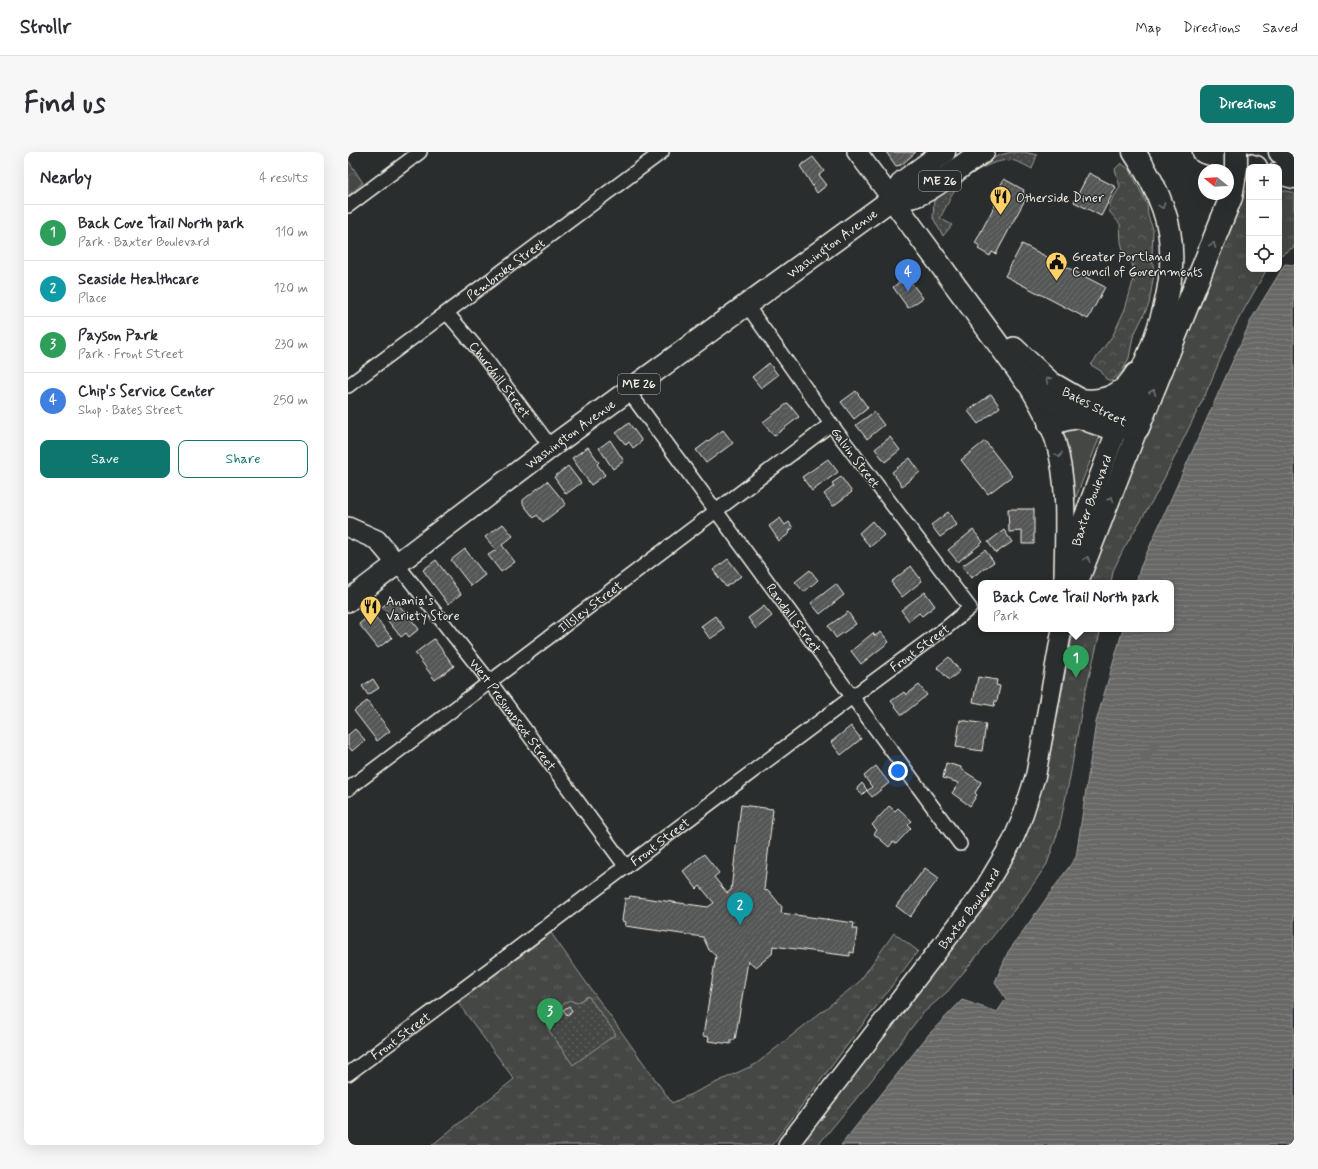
<!DOCTYPE html>
<meta charset="utf-8">
<style>
:root{--surface:#fff;--page:#f7f7f7;--text:#2b2b33;--muted:#7c7c81;--line:#e1e1e2;--accent:#0f766e}
body{margin:0;font-family:Mynerve,sans-serif;background:var(--page);color:var(--text)}
.controls{position:absolute;right:12px;top:12px;display:grid;overflow:hidden;border-radius:8px;box-shadow:0 4px 16px #0002}
.controls button{width:36px;height:36px;display:grid;place-items:center;padding:0;border:0;border-bottom:1px solid var(--line);background:var(--surface);color:var(--text);font:20px sans-serif}
.compass{position:absolute;left:850px;top:12px;width:36px;height:36px;border-radius:50%;background:var(--surface);box-shadow:0 4px 16px #0002;rotate:288deg}
.you{position:absolute;left:550px;top:619px;width:14px;height:14px;margin:-10px;border:3px solid #fff;border-radius:50%;background:#1a73e8;box-shadow:0 0 0 6px #1a73e833}
.badge{display:grid;place-items:center;width:26px;height:26px;border-radius:50%;background:var(--accent);color:#fff;font-size:13px;font-weight:700}
.pin{position:absolute;translate:-50% -33px;filter:drop-shadow(0 1px 2px #0008)}
.pin::after{content:'';position:absolute;top:21px;width:14px;height:12px;background:inherit;clip-path:polygon(0 0,100% 0,50% 100%)}
.popup{position:absolute;left:630px;top:428px;width:196px;height:52px;box-sizing:border-box;display:grid;place-content:center;border-radius:8px;background:var(--surface);filter:drop-shadow(0 1px 3px #0005);font-size:13px;white-space:nowrap;color:var(--muted)}
.popup b{font-size:15px;color:var(--text)}
.popup::after{content:'';position:absolute;left:50%;top:100%;margin-left:-8px;border:8px solid transparent;border-top-color:var(--surface)}
.list{margin:0;padding:0;list-style:none}
h2{display:flex;justify-content:space-between;align-items:center;height:52px;margin:0;padding:0 16px;font-size:17px}
h2 small{font-size:13px;font-weight:400;color:var(--muted)}
.list li{display:grid;grid-template-columns:26px 1fr auto;gap:12px;align-items:center;box-sizing:border-box;height:56px;padding:0 16px;border-top:1px solid var(--line)}
.list b{display:block;font-size:15px;white-space:nowrap}
.list p{margin:0;font-size:13px;white-space:nowrap;color:var(--muted)}
.list em{font-size:13px;font-style:normal;color:var(--muted)}
.actions{display:flex;gap:8px;padding:12px 16px}
.actions a{flex:1;padding:9px 0;border:1px solid var(--accent);border-radius:8px;text-align:center;font-size:14px;color:var(--accent)}
.actions .main{background:var(--accent);color:#fff}
.icon{flex:none;width:22px;height:22px;fill:none;stroke:currentColor;stroke-width:2;stroke-linecap:round;stroke-linejoin:round}
.map{position:relative;flex:none;width:946px;height:993px;overflow:hidden;border-radius:8px}
header{display:flex;align-items:center;gap:24px;box-sizing:border-box;height:56px;padding:0 20px;background:var(--surface);border-bottom:1px solid var(--line)}
header strong{font-size:19px}
nav{display:flex;gap:22px;margin-inline-start:auto;font-size:14px}
.intro{display:flex;align-items:center;justify-content:space-between;box-sizing:border-box;height:96px;padding:0 24px}
h1{margin:0;font-size:28px}
.button{padding:10px 18px;border-radius:8px;background:var(--accent);color:#fff;font-size:14px;font-weight:700}
main{display:flex;gap:24px;padding:0 24px}
aside{flex:1;background:var(--surface);border-radius:8px;box-shadow:0 4px 16px #0002}
.map>svg:first-child{display:block}
.grass{fill:#444645;stroke:#9c9c96}
.forest{fill:url(#forest-crowns);stroke:#9c9c96}
.park{fill:url(#park-tufts);stroke:#9c9c96}
.garden{fill:url(#garden-dots);stroke:#9c9c96}
.water{fill:url(#water-rules);stroke:#9f9f9a}
.building{fill:url(#building-hatch);stroke:#f4f1e8}
.lines{fill:none;stroke-linecap:round;stroke-linejoin:round}
.street-casing{stroke:#f4f1e8;stroke-width:16}
.secondary-casing{stroke:#f4f1e8;stroke-width:22}
.primary-casing{stroke:#f4f1e8;stroke-width:24}
.highway-casing{stroke:#f4f1e8;stroke-width:25}
.street{stroke:#2a2d2e;stroke-width:13}
.secondary{stroke:#2a2d2e;stroke-width:19}
.primary{stroke:#2a2d2e;stroke-width:21}
.highway{stroke:#2a2d2e;stroke-width:22}
.highway-bridge-casing{stroke:#f4f1e8;stroke-width:25;stroke-linecap:butt}
.highway-bridge{stroke:#2a2d2e;stroke-width:22}
.oneway{stroke:#71726f}
.labels{text-anchor:middle;stroke-width:3;stroke-linejoin:round;paint-order:stroke}
.shield{fill:#2a2d2e;stroke:#b7b6b0;stroke-width:1}
.shield-label{font-size:12px;font-weight:bold;fill:#f4f1e8}
.poi-label{font-size:13px;fill:#f4f1e8;stroke:#2a2d2e;text-anchor:start}
.street-label{font-size:13px;fill:#f4f1e8;stroke:#2a2d2e}
</style>
<header>
<strong>Strollr</strong>
<nav><a>Map</a><a>Directions</a><a>Saved</a></nav>
</header>
<div class="intro"><h1>Find us</h1><a class="button">Directions</a></div>
<main>
<aside>
<h2>Nearby<small>4 results</small></h2>
<ul class="list">
<li><span class="badge" style="background:#2e9e5b">1</span><div><b>Back Cove Trail North park</b><p>Park · Baxter Boulevard</p></div><em>110 m</em></li>
<li><span class="badge" style="background:#0f9aa8">2</span><div><b>Seaside Healthcare</b><p>Place</p></div><em>120 m</em></li>
<li><span class="badge" style="background:#2e9e5b">3</span><div><b>Payson Park</b><p>Park · Front Street</p></div><em>230 m</em></li>
<li><span class="badge" style="background:#3f7fe0">4</span><div><b>Chip's Service Center</b><p>Shop · Bates Street</p></div><em>250 m</em></li>
</ul>
<div class="actions"><a class="main">Save</a><a>Share</a></div>
</aside>
<div class="map">
<svg width="946" height="993" viewBox="0 0 946 993">
<defs>
<pattern id="forest-crowns" width="20" height="18" patternUnits="userSpaceOnUse"><rect width="20" height="18" fill="#444645"/><path d="M2 6a3 3 0 1 1 6 0M12 15a3 3 0 1 1 6 0" fill="none" stroke="#606160"/></pattern>
<pattern id="park-tufts" width="24" height="20" patternUnits="userSpaceOnUse"><rect width="24" height="20" fill="#444645"/><path d="M3 7l-1-3M5 7V3M7 7l1-3M15 17l-1-3M17 17v-4M19 17l1-3" fill="none" stroke="#606160"/></pattern>
<pattern id="garden-dots" width="8" height="8" patternUnits="userSpaceOnUse"><rect width="8" height="8" fill="#444645"/><path d="M2 2h.1M6 6h.1" fill="none" stroke="#606160" stroke-width="1.8" stroke-linecap="round"/></pattern>
<pattern id="water-rules" width="6" height="5" patternUnits="userSpaceOnUse"><rect width="6" height="5" fill="#676866"/><path d="M0 2.5h6" fill="none" stroke="#7d7e7c"/></pattern>
<pattern id="building-hatch" width="6" height="6" patternUnits="userSpaceOnUse"><rect width="6" height="6" fill="#555756"/><path d="M-1 1l2-2M0 6l6-6M5 7l2-2" fill="none" stroke="#6e706e"/></pattern>
</defs>
<rect width="100%" height="100%" fill="#2a2d2e"/>
<filter id="ink" filterUnits="userSpaceOnUse"><feTurbulence type="fractalNoise" baseFrequency=".025" numOctaves="2"/><feDisplacementMap in="SourceGraphic" scale="8" xChannelSelector="R" yChannelSelector="G"/><feConvolveMatrix kernelMatrix="1 2 1 2 8 2 1 2 1" color-interpolation-filters="sRGB"/></filter>
<g filter="url(#ink)">
<path class="grass" d="M716,270L752,282V284L719,368L705,274Z"/>
<g class="forest">
<path d="M0,8L15,31L0,44Z"/>
<path d="M773,11L782,18L799,52L800,64L805,77L804,104L806,122L801,152L785,185L781,206L774,220L763,229L758,227L753,219L743,213L765,183L777,157L784,133L786,120L783,107L775,98L773,90L772,72L761,59L762,51L772,35L767,17Z"/>
</g>
<g class="park">
<path d="M893,26L901,29V117H919L885,177L858,241L809,341L775,398L765,419L763,431H737Z"/>
<path d="M931,37L946,41V95L931,104Z"/>
<path d="M726,477H753L735,549L722,625L711,677L699,712L675,747L624,810L600,839L574,862L522,930L470,993H450L492,942L643,744C661,717 677,689 687,658C706,600 713,536 726,477Z"/>
<path d="M203,781L324,951L408,912L511,830L546,781L570,799L424,993H84L166,927L110,851Z"/>
</g>
<g class="garden">
<path d="M664,0H676L689,3L684,17C679,14 673,11 667,9C651,5 624,19 613,31C604,40 599,54 592,66L604,73L595,84L585,66L586,48C610,29 633,6 664,0Z"/>
<path d="M240,844L268,882L225,913L200,877L201,864L221,848L229,851Z"/>
</g>
<path class="water" d="M937,112L946,113V993H493L581,882L614,848L649,860L658,847L647,830L660,800L728,705L748,570L775,477H823V431H788L792,416L904,166Z"/>
<g class="building">
<path d="M538,0H568L553,13L548,14Z"/>
<path d="M465,5L476,19L471,23L479,33L469,41L452,14Z"/>
<path d="M741,21L768,35L753,64L726,50Z"/>
<path d="M656,27L676,38L675,41L679,44L648,102L644,100L642,104L630,97L632,94L627,91L649,49L647,44Z"/>
<path d="M674,92L757,135L740,167L657,124Z"/>
<path d="M559,125L575,146L560,156L545,135Z"/>
<path d="M421,211L430,223L413,236L404,225Z"/>
<path d="M508,239L520,256L506,267L493,250Z"/>
<path d="M643,242L652,255L630,272L620,259Z"/>
<path d="M440,251L451,265L426,284L415,270Z"/>
<path d="M526,260L536,273L519,287L508,273Z"/>
<path d="M281,271L294,289L285,296L281,290L278,293L268,281Z"/>
<path d="M375,278L385,291L358,311L348,298Z"/>
<path d="M542,285L552,298L537,310L527,297Z"/>
<path d="M262,288L276,309L265,317L251,296Z"/>
<path d="M637,289L664,324L640,342L613,308Z"/>
<path d="M240,295L251,310L249,312L257,323L243,333L224,306Z"/>
<path d="M562,306L572,320L554,334L544,320Z"/>
<path d="M480,307L490,320L464,339L454,325Z"/>
<path d="M220,314L233,331L218,342L206,325Z"/>
<path d="M493,325L504,340L485,354L476,342L486,334L484,331Z"/>
<path d="M199,329L218,352L195,370L189,363L186,366L175,352V348Z"/>
<path d="M660,357H686V392H674V379L661,380Z"/>
<path d="M600,360L609,373L592,385L583,373Z"/>
<path d="M432,366L437,373L441,370L445,376L441,379L442,381L431,389L421,374Z"/>
<path d="M524,369L536,383L522,395L511,381Z"/>
<path d="M155,372L165,384L154,393L167,410L153,420L140,403L148,398L137,385Z"/>
<path d="M625,378L635,390L610,410L600,398Z"/>
<path d="M656,378L664,390L648,401L640,390Z"/>
<path d="M117,397L137,423L123,434L103,408Z"/>
<path d="M637,398L646,410L623,426L614,414Z"/>
<path d="M380,407L393,424L378,435L365,418Z"/>
<path d="M88,408L113,442L100,452L75,418Z"/>
<path d="M563,414L574,429L554,445L543,430Z"/>
<path d="M462,418L470,428L456,440L447,430Z"/>
<path d="M488,432L496,443L472,462L463,451Z"/>
<path d="M577,440L587,454L574,464L571,461L561,469L553,458Z"/>
<path d="M45,446L71,477L61,485L58,481L53,485L40,469L43,466L34,455Z"/>
<path d="M416,454L424,464L408,477L400,466Z"/>
<path d="M500,460L508,472L488,486L480,474Z"/>
<path d="M24,461L44,486L30,496L11,472Z"/>
<path d="M367,464L377,477L362,487L353,474Z"/>
<path d="M533,480L541,490L513,512L503,499L525,481L527,484Z"/>
<path d="M86,487L106,514L87,528L67,501Z"/>
<path d="M601,505L612,519L601,528L589,515Z"/>
<path d="M630,525L649,528L648,533L652,534L649,549H647L646,554L625,550Z"/>
<path d="M25,527L31,536L20,543L14,534Z"/>
<path d="M571,533L579,543L554,563L543,549L556,540L558,543Z"/>
<path d="M19,549L42,579L29,589L6,559Z"/>
<path d="M612,568L638,572L634,599L608,595Z"/>
<path d="M503,574L513,587L493,603L483,590Z"/>
<path d="M7,577L17,588L4,599L0,594V583Z"/>
<path d="M598,611L613,615V617L633,630L627,641L629,643L622,654L604,641L611,631L595,626Z"/>
<path d="M528,614L541,631L524,645L519,639L524,635L516,624Z"/>
<path d="M514,631L519,638L514,643L509,636Z"/>
<path d="M393,653L425,657L416,738L421,739L434,755L433,761L506,771L505,777H509L506,801L502,800V804L425,794L424,802L408,815L400,809L387,888H383V892L360,889L361,885L355,884L368,804L361,798L355,785L277,774L278,770L274,769L277,746L281,747L282,744L360,755L366,751L352,734L349,737L335,719L356,702L371,721L366,725L379,741L383,738Z"/>
<path d="M541,654L547,659L550,656L564,669L560,673L563,676L548,692L545,690L541,695L526,682L529,678L524,673Z"/>
<path d="M577,716L591,726L562,765L548,754Z"/>
<path d="M221,854L224,860L219,863L215,858Z"/>
</g>
<g class="lines">
<defs>
<g id="street">
<path d="M0,54L72,0"/>
<path id="s1" d="M99,161L133,201L203,295"/>
<path id="s2" d="M0,234L314,0"/>
<path id="s3" d="M281,240L612,692"/>
<path id="s4" d="M49,412L142,530L278,715"/>
<path id="s5" d="M0,637L483,272"/>
<path id="s6" d="M0,922C201,775 398,622 599,475L622,456L483,272L398,152"/>
</g>
<g id="secondary">
<path d="M509,0L544,47"/>
<path d="M680,233C691,251 702,270 708,291C721,336 716,385 716,431"/>
<path d="M0,375L29,388L49,412"/>
<path id="s7" d="M723,410L732,376L773,266"/>
<path d="M730,431L790,276L733,248"/>
<path id="s8" d="M440,993L632,744L664,690L673,669L688,622L714,477"/>
</g>
<g id="primary">
<path d="M666,196L702,230L733,248"/>
<path d="M701,273L717,268L734,265"/>
<path id="s9" d="M0,449L203,295L544,47L678,230C701,249 729,268 759,275C769,277 780,276 790,276"/>
</g>
<g id="highway">
<path d="M856,0L908,15"/>
<path d="M932,0L946,6"/>
<path d="M931,21L946,25"/>
<path d="M544,47C551,46 559,46 566,44C589,36 612,13 635,0"/>
<path d="M544,47L555,30L596,0"/>
<path d="M733,248C756,251 776,243 788,222"/>
<path d="M773,266C801,202 841,128 815,56C808,36 798,18 786,0"/>
<path d="M790,276L883,45"/>
</g>
</defs>
<use href="#street" class="street-casing"/>
<use href="#secondary" class="secondary-casing"/>
<use href="#primary" class="primary-casing"/>
<use href="#highway" class="highway-casing"/>
<use href="#street" class="street"/>
<use href="#secondary" class="secondary"/>
<use href="#primary" class="primary"/>
<use href="#highway" class="highway"/>
<defs>
<path id="highway-bridge" d="M883,45L888,16V0"/>
</defs>
<use href="#highway-bridge" class="highway-bridge-casing"/>
<use href="#highway-bridge" class="highway-bridge"/>
</g>
<defs><path id="oneway-chevron" d="M-2-3.5L2.5 0L-2 3.5" fill="none" stroke-width="1.6" stroke-linecap="round" stroke-linejoin="round"/></defs>
<g class="oneway">
<use href="#oneway-chevron" transform="translate(814 54) rotate(70)"/>
<use href="#oneway-chevron" transform="translate(865 93) rotate(-68)"/>
<use href="#oneway-chevron" transform="translate(700 228) rotate(-143)"/>
<use href="#oneway-chevron" transform="translate(805 240) rotate(-68)"/>
<use href="#oneway-chevron" transform="translate(711 303) rotate(77)"/>
<use href="#oneway-chevron" transform="translate(763 347) rotate(-69)"/>
<use href="#oneway-chevron" transform="translate(739 407) rotate(-69)"/>
</g>
</g>
<defs>
<symbol id="restaurant-pin" viewBox="-11 -11 22 30"><path d="M0 17L-7.5 6A9.5 9.5 0 1 1 7.5 6Z" fill="#ffd166" stroke="#2a2d2e"/><path d="M-5-6h1v4h1v-4h1v4h1v-4h1v5L-1.5 .5V6h-2V.5L-5-1ZM5-6V6H3V1.5H1.5Q1.5-4 5-6Z" fill="#111"/></symbol>
<symbol id="civic-pin" viewBox="-11 -11 22 30"><path d="M0 17L-7.5 6A9.5 9.5 0 1 1 7.5 6Z" fill="#ffd166" stroke="#2a2d2e"/><path d="M-.6-6.5H3V-4.5H.6V-3L4-1V1h2V6H-6V1h2V-1L-.6-3ZM-1.2 2.5V6h2.4V2.5Z" fill="#111"/></symbol>
</defs>
<g fill-rule="evenodd">
<use href="#restaurant-pin" x="640" y="32" width="25" height="34"/>
<use href="#civic-pin" x="696" y="98" width="25" height="34"/>
<use href="#restaurant-pin" x="10" y="442" width="25" height="34"/>
</g>
<g class="labels">
<g class="shield">
<rect x="571" y="19" width="42" height="20" rx="3"/>
<rect x="270" y="222" width="42" height="20" rx="3"/>
</g>
<g class="shield-label">
<text x="592" y="33">ME 26</text>
<text x="291" y="236">ME 26</text>
</g>
<g class="poi-label">
<text x="668" y="50">Otherside Diner</text>
<text x="724" y="109">Greater Portland<tspan x="724" dy="15">Council of Governments</tspan></text>
<text x="38" y="453">Anania's<tspan x="38" dy="15">Variety Store</tspan></text>
</g>
<g class="street-label">
<text dy="5" stroke="none"><textPath href="#s9" startOffset="602">Washington Avenue</textPath></text>
<text dy="5" stroke="none"><textPath href="#s2" startOffset="196">Pembroke Street</textPath></text>
<text dy="5" stroke="none"><textPath href="#s1" startOffset="85">Churchill Street</textPath></text>
<text transform="translate(747 254) rotate(27)" y="5">Bates Street</text>
<text dy="5" stroke="none"><textPath href="#s9" startOffset="278">Washington Avenue</textPath></text>
<text transform="translate(508 305) rotate(53)" y="5">Galvin Street</text>
<text dy="5" stroke="none"><textPath href="#s7" startOffset="65">Baxter Boulevard</textPath></text>
<text dy="5" stroke="none"><textPath href="#s5" startOffset="303">Illsley Street</textPath></text>
<text dy="5" stroke="none"><textPath href="#s3" startOffset="280">Randall Street</textPath></text>
<text dy="5" stroke="none"><textPath href="#s6" startOffset="713">Front Street</textPath></text>
<text dy="5" stroke="none"><textPath href="#s4" startOffset="190">West Presumpscot Street</textPath></text>
<text dy="5" stroke="none"><textPath href="#s6" startOffset="389">Front Street</textPath></text>
<text dy="5" stroke="none"><textPath href="#s8" startOffset="298">Baxter Boulevard</textPath></text>
<text dy="5" stroke="none"><textPath href="#s6" startOffset="65">Front Street</textPath></text>
</g>
</g>
</svg>
<div class="controls">
<button>+</button>
<button>−</button>
<button><svg class="icon" aria-label="locate" viewBox="0 0 24 24"><circle cx="12" cy="12" r="6"/><path d="M12 2v4M12 18v4M2 12h4M18 12h4"/></svg></button>
</div>
<svg class="compass" viewBox="-18 -18 36 36"><path d="M0-13l5 13h-10z" fill="#e53935"/><path d="M0 13l5-13h-10z" fill="#7c7c81"/></svg>
<div class="you"></div>
<div class="pin badge" style="left:728px;top:526px;background:#2e9e5b">1</div>
<div class="popup"><b>Back Cove Trail North park</b>Park</div>
<div class="pin badge" style="left:392px;top:773px;background:#0f9aa8">2</div>
<div class="pin badge" style="left:202px;top:879px;background:#2e9e5b">3</div>
<div class="pin badge" style="left:560px;top:140px;background:#3f7fe0">4</div>
</div>
</main>
